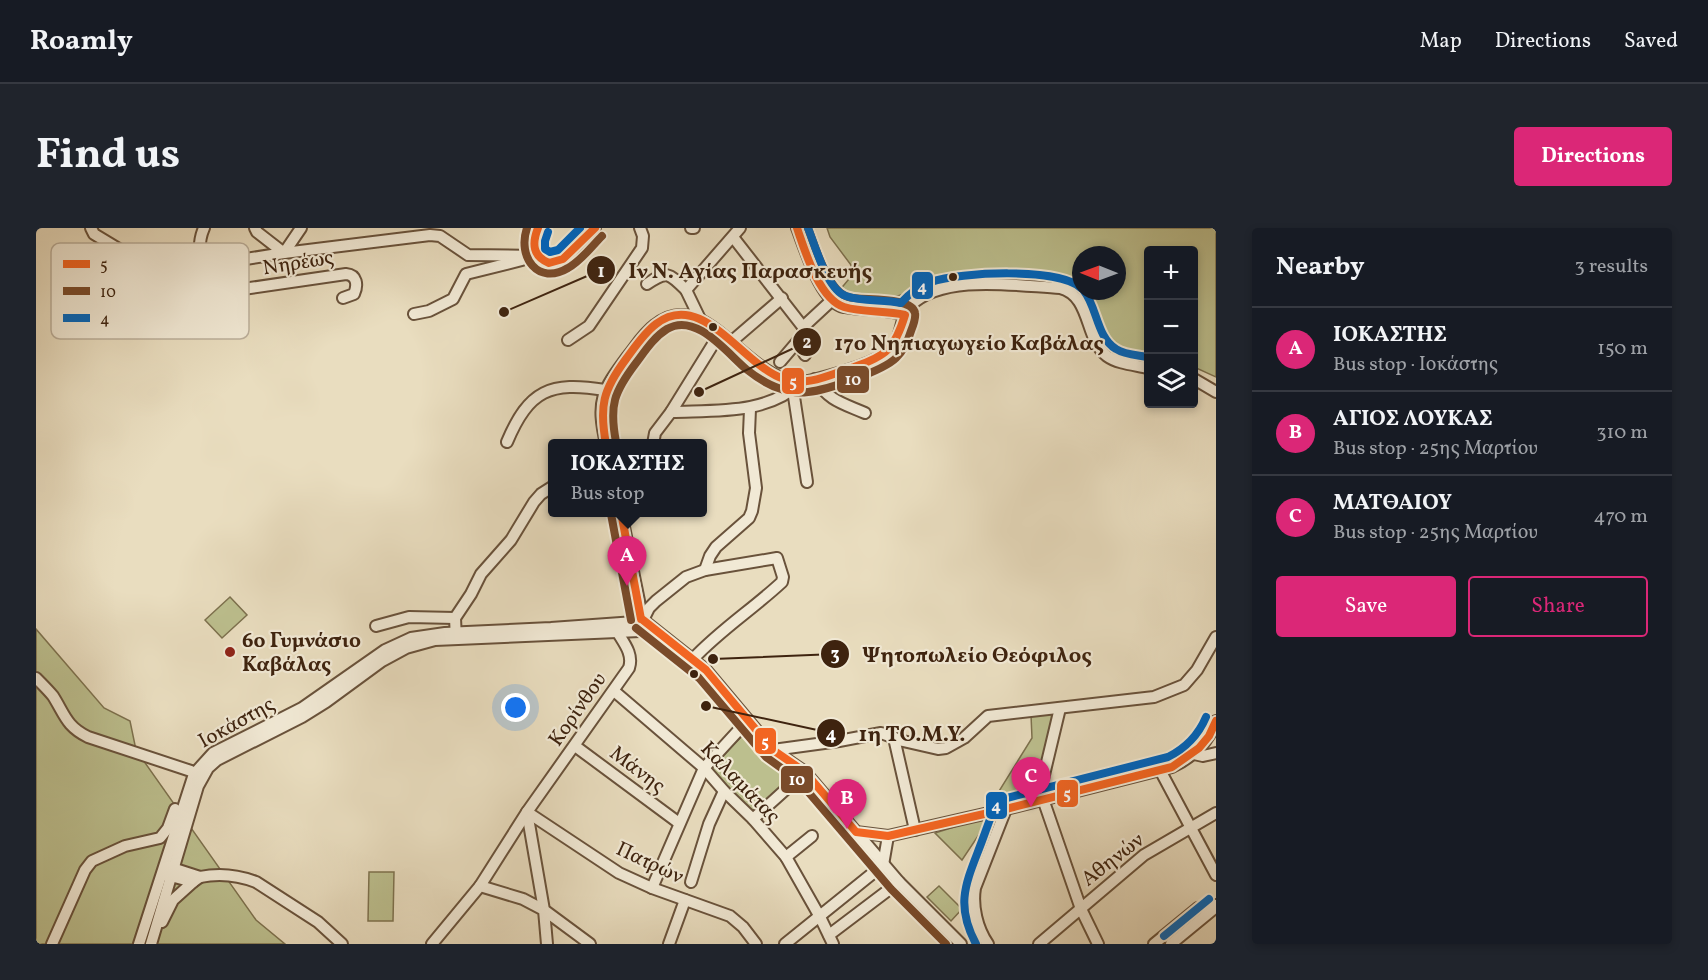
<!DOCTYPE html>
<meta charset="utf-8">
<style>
:root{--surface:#171b24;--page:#20242c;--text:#f1f3f6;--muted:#9ea1a6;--line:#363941;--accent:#db2777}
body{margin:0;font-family:Vollkorn,serif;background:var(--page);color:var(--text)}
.controls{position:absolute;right:18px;top:18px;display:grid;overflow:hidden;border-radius:6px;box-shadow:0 3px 9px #0003}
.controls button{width:54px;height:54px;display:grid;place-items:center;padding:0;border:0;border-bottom:2px solid var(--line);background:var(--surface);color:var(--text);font:30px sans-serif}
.compass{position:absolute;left:1036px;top:18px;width:54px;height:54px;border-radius:50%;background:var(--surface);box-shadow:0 3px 9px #0003;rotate:271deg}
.you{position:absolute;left:480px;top:480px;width:21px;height:21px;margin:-15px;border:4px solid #fff;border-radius:50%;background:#1a73e8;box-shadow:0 0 0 9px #1a73e833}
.badge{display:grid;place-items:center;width:39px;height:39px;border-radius:50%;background:var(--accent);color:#fff;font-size:20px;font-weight:700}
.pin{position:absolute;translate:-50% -50px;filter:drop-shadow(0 2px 3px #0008)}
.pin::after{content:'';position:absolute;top:32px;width:21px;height:18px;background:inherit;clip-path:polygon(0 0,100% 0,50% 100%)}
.popup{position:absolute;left:512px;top:211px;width:159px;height:78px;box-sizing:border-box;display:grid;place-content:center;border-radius:6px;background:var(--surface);filter:drop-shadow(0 2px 4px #0005);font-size:20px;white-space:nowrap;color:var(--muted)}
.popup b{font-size:22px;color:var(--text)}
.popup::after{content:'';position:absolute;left:50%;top:100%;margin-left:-12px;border:12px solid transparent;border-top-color:var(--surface)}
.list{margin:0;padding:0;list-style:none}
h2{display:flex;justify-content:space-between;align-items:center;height:78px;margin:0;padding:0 24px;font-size:26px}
h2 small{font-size:20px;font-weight:400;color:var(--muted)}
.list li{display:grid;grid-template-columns:39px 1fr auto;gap:18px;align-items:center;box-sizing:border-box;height:84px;padding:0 24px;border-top:2px solid var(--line)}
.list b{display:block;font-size:22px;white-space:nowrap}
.list p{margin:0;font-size:20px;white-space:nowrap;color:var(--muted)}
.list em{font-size:20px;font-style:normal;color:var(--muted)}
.actions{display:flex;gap:12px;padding:18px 24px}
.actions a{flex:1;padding:14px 0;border:2px solid var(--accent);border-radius:6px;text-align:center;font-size:21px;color:var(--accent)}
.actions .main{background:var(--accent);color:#fff}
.icon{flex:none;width:33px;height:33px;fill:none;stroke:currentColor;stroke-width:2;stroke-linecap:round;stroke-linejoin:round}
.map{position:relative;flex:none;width:1180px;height:716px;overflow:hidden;border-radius:6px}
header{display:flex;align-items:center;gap:36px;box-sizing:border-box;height:84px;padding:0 30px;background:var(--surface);border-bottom:2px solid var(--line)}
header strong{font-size:28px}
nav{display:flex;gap:33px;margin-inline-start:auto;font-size:21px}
.intro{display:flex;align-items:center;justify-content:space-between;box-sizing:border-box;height:144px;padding:0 36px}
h1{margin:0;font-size:42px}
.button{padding:15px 27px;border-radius:6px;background:var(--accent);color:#fff;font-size:21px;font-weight:700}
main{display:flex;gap:36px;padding:0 36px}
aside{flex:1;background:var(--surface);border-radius:6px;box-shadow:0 3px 9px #0003}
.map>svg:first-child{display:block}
.green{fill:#bcbf8e;stroke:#7d714e;stroke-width:1.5;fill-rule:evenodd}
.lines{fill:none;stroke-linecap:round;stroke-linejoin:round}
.minor-casing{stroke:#69523b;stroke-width:14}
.minor{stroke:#f1e9d5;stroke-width:10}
.bus-1-casing{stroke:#f1e9d5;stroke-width:12}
.bus-2-casing{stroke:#f1e9d5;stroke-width:12}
.bus-3-casing{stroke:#f1e9d5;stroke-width:12}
.bus-1{stroke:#f26522;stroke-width:8}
.bus-2{stroke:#7a4b2a;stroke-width:8}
.bus-3{stroke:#0065bd;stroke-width:8}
.bus-dot{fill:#3e230f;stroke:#f1e9d5;stroke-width:2}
.poi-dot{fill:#8f2418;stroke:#f1e9d5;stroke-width:2}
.labels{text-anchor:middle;stroke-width:4.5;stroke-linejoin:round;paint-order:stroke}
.street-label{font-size:21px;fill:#3e230f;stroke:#f1e9d5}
.poi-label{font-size:21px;font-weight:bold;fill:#3e230f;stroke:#f1e9d5;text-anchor:start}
.key{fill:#f1e9d5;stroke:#bbae9a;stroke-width:1.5}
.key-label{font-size:16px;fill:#3e230f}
.leader{fill:none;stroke:#3e230f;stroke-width:2}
.callout-dot{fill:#3e230f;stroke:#f1e9d5;stroke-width:2}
.mark-label{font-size:18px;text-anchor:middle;font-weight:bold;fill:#fff}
.callout-label{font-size:22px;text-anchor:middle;font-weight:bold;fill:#3e230f;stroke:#f1e9d5;stroke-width:4.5;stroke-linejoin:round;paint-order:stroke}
.line-badge{stroke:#f1e9d5;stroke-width:2}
.badge-label{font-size:16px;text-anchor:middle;font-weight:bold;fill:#fff}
</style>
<header>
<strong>Roamly</strong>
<nav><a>Map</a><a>Directions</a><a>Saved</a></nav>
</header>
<div class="intro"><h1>Find us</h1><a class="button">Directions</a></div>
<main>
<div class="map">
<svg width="1180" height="716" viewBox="0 0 1180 716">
<rect width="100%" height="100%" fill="#e9ddbf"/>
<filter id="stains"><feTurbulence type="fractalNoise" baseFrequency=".00333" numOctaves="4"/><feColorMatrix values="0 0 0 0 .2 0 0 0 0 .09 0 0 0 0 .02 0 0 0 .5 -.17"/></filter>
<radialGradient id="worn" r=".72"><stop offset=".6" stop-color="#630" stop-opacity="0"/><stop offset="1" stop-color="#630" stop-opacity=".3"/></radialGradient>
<g class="green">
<path d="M791,0H1180V149L1158,139V22H1112V130C1103,129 1090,129 1081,124C1054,111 1062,73 1036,59C1015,48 929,47 905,53C887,57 872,67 853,70C837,72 819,72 803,73L798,69L813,51L815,37L794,9ZM1045,27H1081V63H1045Z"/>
<path d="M194,369L211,387L186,410L169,392Z"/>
<path d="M0,401L68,480L94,493L100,522L220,692L249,716H0Z"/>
<path d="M1015,486L1017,493L998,560L959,575L960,568L996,510L995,487Z"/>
<path d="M708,506L753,554L719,586L674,541Z"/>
<path d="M956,587L926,632L899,605Z"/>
<path d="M333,644H358L357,693H332Z"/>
<path d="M903,658L926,681L915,693L891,669Z"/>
</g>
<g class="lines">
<defs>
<g id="minor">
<path d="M55,0L58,6L111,38H165L248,25L394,7L404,8L432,27L500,28"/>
<path d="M168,0C159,20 166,41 170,62L173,66L310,46C321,47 322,57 318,66L307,70"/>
<path d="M219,0L221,4L248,25L265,0"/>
<path d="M502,0C495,15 495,30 513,35L527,31L559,0"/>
<path d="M655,0H658"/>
<path d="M761,0C769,20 785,75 808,79C828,83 847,80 869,87"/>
<path d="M697,9L767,99"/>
<path d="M611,56C631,42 633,45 650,62"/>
<path d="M378,86L393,83L417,71L430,46L486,32"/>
<path d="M664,91L650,62L704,0"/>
<path d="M767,99L795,73"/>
<path d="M532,112L553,98L606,20L607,8L604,0"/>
<path d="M695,114L746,70"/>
<path d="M762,114L769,127"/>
<path d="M744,134L767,107L769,103L767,99"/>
<path d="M779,151C793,173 806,175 829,185"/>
<path d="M1158,151L1180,164"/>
<path d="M757,162L771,254"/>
<path d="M635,184C678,182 732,187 765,154"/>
<path d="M471,214C493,162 514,153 569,162"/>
<path d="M570,216C560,172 566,163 592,128C600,118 608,105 619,97C675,53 713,168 777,152C797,147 849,134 859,116C866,104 865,88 874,78C907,45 982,58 1024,60C1056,68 1048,111 1071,128C1082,136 1100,137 1112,140"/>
<path d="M617,216L619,205L635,184L684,105"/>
<path d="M585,284L603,373L605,391"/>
<path d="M669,342L674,328L680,319L713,290L716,283L720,260L713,205L714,181"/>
<path d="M607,392L670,442L737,522L769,544L863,654L925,716"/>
<path d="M607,392L613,380L620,373L650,349L669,342L741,330L747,349L746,354C717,381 684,402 657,431"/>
<path d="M340,398L373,389L419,390"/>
<path d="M607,402L617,409L632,413"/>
<path d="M420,411L419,390L435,366L445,346L475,312L498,274L505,266L516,259"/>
<path d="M0,450C6,456 12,462 17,468C29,487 30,498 52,509L155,543"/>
<path d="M578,463L668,540L688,563L717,591L750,629L784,689L797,716"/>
<path d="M858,510L879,602"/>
<path d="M539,518L643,595"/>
<path d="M737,522L803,513L845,505L867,513L902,521L910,520L928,510L952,488L1118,469L1148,457L1161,442L1180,409"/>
<path d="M1158,526L1167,528L1180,525"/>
<path d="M1124,542L1180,647"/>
<path d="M1007,571L1045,681L1062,716"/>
<path d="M1002,572L1024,480"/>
<path d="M717,591L769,544"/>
<path d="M820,604L852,608L970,581L1136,539C1157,529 1172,515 1180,493"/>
<path d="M750,629L776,608"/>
<path d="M131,647L157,654L164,649L133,639"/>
<path d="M164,649C183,645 202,647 220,654L282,694L306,716"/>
<path d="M655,654L673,596L688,563"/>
<path d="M444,658L491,584L583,645L616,660L694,688L707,699L720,716"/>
<path d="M616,660L668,540L712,492"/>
<path d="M126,694L137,672L157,654"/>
<path d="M793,707L863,654"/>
<path d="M16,716L49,642L56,633L89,618L124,610L132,600L139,581"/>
<path d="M103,716L158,546L177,525L266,480L349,422L375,410L409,405L515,400L599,394"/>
<path d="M115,716L162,558L172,540L181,532L266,489L290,474L346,433L370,420L399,412L604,403"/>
<path d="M396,716L444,658L487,671L508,682L511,716"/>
<path d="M554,716L508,682L491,584L593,440C598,425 586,413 579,400"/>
<path d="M633,716L649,672"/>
<path d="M749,716L847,637L852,608"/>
<path d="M952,716C941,700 936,678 939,660L970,581"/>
<path d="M1003,716L1108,627L1180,585"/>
<path d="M1118,716L1162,680L1180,677"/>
<path d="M1135,716L1180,679"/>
</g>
</defs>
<use href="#minor" class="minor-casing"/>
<use href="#minor" class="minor"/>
<defs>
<g id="bus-1">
<path d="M502,0C496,15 496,28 513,35L527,31L559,0"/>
<path d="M570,216C563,178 567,162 590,131C599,119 608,105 620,96C666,60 707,138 748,151C772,159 795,146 818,139C851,128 859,120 869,87C849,82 828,85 808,79C783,71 769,23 761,0"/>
<path d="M585,284L605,391"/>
<path d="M607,392L670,442L737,522L769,544L820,604L852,608L970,581L1136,539L1163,520L1173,508L1180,493"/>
</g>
<g id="bus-2">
<path d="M491,0C481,29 502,58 532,40C545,33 556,18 566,8"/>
<path d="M580,214C573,177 578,164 600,135C609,123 618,109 631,101C660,84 690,124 710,141C720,149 732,157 745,161C753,164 764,165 772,164C791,162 847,143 860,130C867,123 872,113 875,103C877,98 880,90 879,85C876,68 825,73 812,69C792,63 779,18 772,0"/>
<path d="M575,286L595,392"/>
<path d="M600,400L663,450L730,529L762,552L855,661L910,716"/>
</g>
<g id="bus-3">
<path d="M772,0C779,17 791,62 810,68C827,74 848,71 865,75C873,66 883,58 895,54C924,44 1023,39 1045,60"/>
<path d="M512,4L509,13V21L514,24L522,22L544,0"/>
<path d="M1048,63C1061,79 1061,110 1080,121C1089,127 1102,127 1112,129"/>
<path d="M1128,708L1173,671"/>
<path d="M940,716C918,675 931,653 946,613C951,600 955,586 962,574L967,571L1132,529C1150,520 1162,508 1170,489"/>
</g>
</defs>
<use href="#bus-1" class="bus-1-casing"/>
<use href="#bus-2" class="bus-2-casing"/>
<use href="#bus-3" class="bus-3-casing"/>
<use href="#bus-1" class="bus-1"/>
<use href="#bus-2" class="bus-2"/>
<use href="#bus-3" class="bus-3"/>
</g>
<g class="bus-dot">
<circle cx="917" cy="49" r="5"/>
<circle cx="677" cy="99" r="5"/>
<circle cx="658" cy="446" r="5"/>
</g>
<circle class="poi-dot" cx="194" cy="424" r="6"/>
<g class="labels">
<g class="street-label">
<text transform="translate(262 34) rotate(-9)" y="7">Νηρέως</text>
<text transform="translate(541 481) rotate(-55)" y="7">Κορίνθου</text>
<text transform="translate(200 494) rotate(-29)" y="7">Ιοκάστης</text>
<text transform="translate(602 541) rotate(37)" y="7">Μάνης</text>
<text transform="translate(705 554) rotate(46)" y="7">Καλαμάτας</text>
<text transform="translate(1076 631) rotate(-38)" y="7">Αθηνών</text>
<text transform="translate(614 634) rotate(25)" y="7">Πατρών</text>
</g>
<g class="poi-label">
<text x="206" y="419">6ο Γυμνάσιο<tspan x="206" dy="24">Καβάλας</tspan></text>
</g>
</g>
<rect x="15" y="15" width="198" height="96" rx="9" class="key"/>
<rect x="27" y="32" width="27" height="8" fill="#f26522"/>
<rect x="27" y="59" width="27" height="8" fill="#7a4b2a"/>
<rect x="27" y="86" width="27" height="8" fill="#0065bd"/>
<g class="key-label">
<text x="64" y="42">5</text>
<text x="64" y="69">10</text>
<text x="64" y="96">4</text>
</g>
<path class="leader" d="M468 84L565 42M663 164L771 114M677 431L799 426M670 478L795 505"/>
<g class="callout-dot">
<circle cx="468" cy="84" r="6"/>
<circle cx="663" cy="164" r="6"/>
<circle cx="677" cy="431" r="6"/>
<circle cx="670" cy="478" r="6"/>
<circle cx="565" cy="42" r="15"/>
<circle cx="771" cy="114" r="15"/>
<circle cx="799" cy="426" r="15"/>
<circle cx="795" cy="505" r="15"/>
</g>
<g class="mark-label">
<text x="565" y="49">1</text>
<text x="771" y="120">2</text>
<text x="799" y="432">3</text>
<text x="795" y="512">4</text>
</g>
<g class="callout-label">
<text x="714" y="50">Ιν Ν. Αγίας Παρασκευής</text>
<text x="933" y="122">17ο Νηπιαγωγείο Καβάλας</text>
<text x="941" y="434">Ψητοπωλείο Θεόφιλος</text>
<text x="876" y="513">1η ΤΟ.Μ.Υ.</text>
</g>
<g class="line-badge">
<rect x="875" y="43" width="23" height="29" rx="6" fill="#0065bd"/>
<rect x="800" y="137" width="34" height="29" rx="6" fill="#7a4b2a"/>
<rect x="745" y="139" width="24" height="28" rx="6" fill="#f26522"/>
<rect x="718" y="499" width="23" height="28" rx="6" fill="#f26522"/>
<rect x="744" y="537" width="34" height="29" rx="6" fill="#7a4b2a"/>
<rect x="1020" y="551" width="23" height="29" rx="6" fill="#f26522"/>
<rect x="949" y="563" width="23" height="29" rx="6" fill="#0065bd"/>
</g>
<g class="badge-label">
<text x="886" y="64">4</text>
<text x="817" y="157">10</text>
<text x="757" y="159">5</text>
<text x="729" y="519">5</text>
<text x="761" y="557">10</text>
<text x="1031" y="571">5</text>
<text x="960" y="583">4</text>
</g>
<rect width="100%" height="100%" filter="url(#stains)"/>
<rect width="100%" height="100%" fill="url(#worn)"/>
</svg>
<div class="controls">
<button>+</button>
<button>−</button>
<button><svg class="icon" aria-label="layers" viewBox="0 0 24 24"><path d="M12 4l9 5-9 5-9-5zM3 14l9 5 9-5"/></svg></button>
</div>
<svg class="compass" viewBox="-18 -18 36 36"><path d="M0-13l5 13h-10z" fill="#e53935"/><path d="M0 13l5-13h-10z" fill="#9ea1a6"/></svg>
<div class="you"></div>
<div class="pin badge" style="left:591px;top:358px">A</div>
<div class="popup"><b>ΙΟΚΑΣΤΗΣ</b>Bus stop</div>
<div class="pin badge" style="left:811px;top:601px">B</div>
<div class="pin badge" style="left:995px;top:579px">C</div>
</div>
<aside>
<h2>Nearby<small>3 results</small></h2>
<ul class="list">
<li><span class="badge">A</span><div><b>ΙΟΚΑΣΤΗΣ</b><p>Bus stop · Ιοκάστης</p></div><em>150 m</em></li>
<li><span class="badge">B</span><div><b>ΑΓΙΟΣ ΛΟΥΚΑΣ</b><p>Bus stop · 25ης Μαρτίου</p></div><em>310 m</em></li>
<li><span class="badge">C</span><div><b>ΜΑΤΘΑΙΟΥ</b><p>Bus stop · 25ης Μαρτίου</p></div><em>470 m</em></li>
</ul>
<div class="actions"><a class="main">Save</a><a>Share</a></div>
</aside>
</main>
